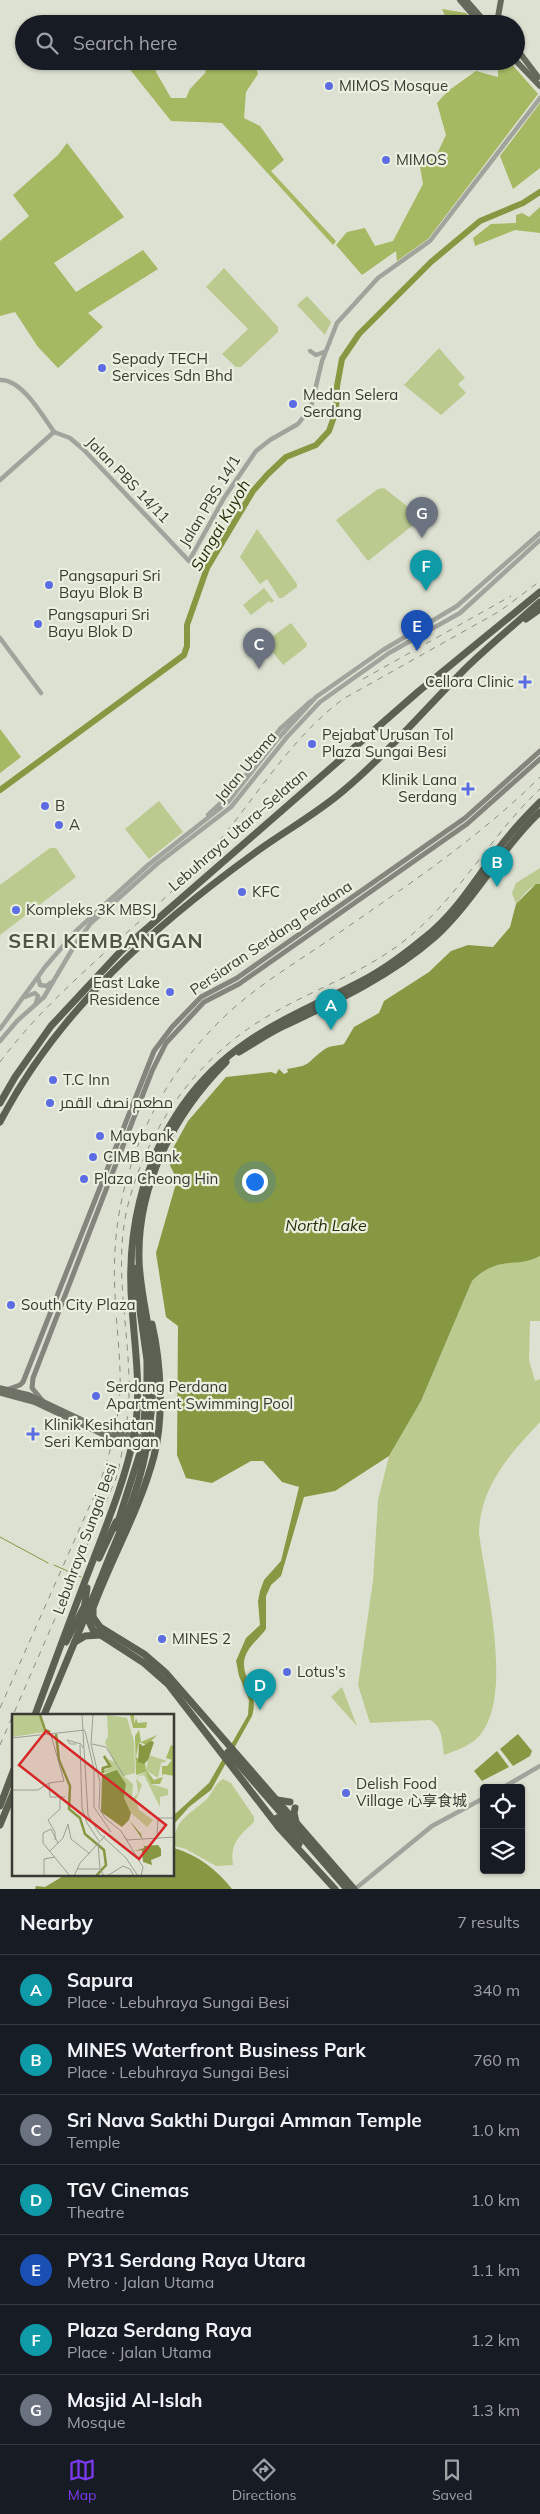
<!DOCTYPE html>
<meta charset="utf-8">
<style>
:root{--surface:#171b24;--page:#242831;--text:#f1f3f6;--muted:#9ea1a6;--line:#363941;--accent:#7c3aed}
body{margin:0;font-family:Mulish,Cairo,"Noto Sans SC",sans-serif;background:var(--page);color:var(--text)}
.controls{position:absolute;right:15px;bottom:15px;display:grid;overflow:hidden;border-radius:5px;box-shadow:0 1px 4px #0004}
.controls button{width:45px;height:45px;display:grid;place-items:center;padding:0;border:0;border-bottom:1px solid var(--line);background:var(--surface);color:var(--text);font:25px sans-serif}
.you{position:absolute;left:254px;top:1181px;width:18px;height:18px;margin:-12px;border:4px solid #fff;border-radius:50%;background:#1a73e8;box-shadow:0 0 0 8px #1a73e833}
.badge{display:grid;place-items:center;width:32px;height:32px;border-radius:50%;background:var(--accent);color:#fff;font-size:16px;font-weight:700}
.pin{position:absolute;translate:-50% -41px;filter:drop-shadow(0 1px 2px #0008)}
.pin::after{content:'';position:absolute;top:26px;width:18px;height:15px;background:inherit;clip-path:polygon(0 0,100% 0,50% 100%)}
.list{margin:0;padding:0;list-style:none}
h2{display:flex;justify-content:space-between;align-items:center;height:65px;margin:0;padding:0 20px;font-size:21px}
h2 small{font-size:16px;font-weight:400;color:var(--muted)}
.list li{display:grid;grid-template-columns:32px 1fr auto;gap:15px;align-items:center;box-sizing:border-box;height:70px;padding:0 20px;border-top:1px solid var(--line)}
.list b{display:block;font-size:19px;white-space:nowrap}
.list p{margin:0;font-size:16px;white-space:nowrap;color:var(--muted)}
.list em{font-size:16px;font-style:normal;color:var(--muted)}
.icon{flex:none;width:28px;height:28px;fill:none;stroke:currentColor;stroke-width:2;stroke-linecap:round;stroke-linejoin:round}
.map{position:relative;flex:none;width:540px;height:1889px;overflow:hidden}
.search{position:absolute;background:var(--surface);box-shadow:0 1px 4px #0004;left:15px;right:15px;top:15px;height:55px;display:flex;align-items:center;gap:12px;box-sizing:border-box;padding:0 18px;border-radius:28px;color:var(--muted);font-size:19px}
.sheet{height:555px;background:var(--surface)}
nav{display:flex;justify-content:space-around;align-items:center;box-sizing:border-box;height:70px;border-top:1px solid var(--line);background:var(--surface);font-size:14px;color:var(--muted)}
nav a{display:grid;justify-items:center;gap:2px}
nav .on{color:var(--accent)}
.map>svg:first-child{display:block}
.green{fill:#bbca8e}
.forest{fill:#a5b862}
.water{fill:#869842}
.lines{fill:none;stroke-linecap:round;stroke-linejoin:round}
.stream{stroke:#869842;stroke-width:1}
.river{stroke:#869842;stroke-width:6}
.tertiary{stroke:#a1a39d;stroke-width:4.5}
.secondary{stroke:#84867d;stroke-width:5}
.primary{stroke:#6e7266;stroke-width:5.5}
.trunk{stroke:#65695c;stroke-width:6}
.motorway{stroke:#5c6052;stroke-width:7}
.rail{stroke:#8b8e83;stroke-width:1;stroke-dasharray:6 6;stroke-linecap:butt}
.poi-dot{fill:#5c6de4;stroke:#eaefde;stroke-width:2}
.labels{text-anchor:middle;stroke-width:4.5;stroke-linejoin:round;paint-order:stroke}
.poi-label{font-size:15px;fill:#393a34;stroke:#eaefde;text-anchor:start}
.street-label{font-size:15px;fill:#393a34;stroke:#eaefde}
.water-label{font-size:16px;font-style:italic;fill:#272e09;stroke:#eaefde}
.district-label{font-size:20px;font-weight:bold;letter-spacing:1px;fill:#515547;stroke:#eaefde}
.inset-river{fill:none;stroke:#869842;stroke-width:2.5}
.inset-road{fill:none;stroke:#9b9e92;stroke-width:1}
.view{fill:#d62828;fill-opacity:0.15;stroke:#d62828;stroke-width:2.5}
.inset-edge{fill:none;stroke:#393a34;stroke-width:2.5}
</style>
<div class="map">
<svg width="540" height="1889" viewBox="0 0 540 1889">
<rect width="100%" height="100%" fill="#dde1d1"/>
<g class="green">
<path d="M224,268L278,327V332L241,367H236L222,354L248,329L206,287Z"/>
<path d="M307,296L331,322L325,335L297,305Z"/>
<path d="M439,348L465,378L458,384L466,393L441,415L404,385Z"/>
<path d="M384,488L422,518L368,561L336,520L378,489Z"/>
<path d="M257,529L297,584V587L282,598H279L267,579L260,584L240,557Z"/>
<path d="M264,588L274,601L271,603L269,601L251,615L243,605Z"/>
<path d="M291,623L307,644L306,647L283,665L265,642Z"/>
<path d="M159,801L183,832L149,859L125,829Z"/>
<path d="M50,848H56L76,877L0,935V885Z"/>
<path d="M540,868V884C529,885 523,896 516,904L512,893L516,883Z"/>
<path d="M540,1256V1321H530L529,1360L535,1381L540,1379V1422C510,1454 480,1486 479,1533C485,1582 514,1695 480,1735C471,1746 457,1750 444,1755C442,1743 443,1726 430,1720L370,1723L358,1685L373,1581L378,1500L389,1456L421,1401L472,1281C500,1253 513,1269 540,1256Z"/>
<path d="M342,1687L357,1726L331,1697Z"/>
<path d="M223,1779L231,1783L254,1817V1822C239,1836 230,1843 233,1865L216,1866L186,1849L174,1846C174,1819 188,1816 206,1800C212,1794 215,1783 223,1779Z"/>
</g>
<g class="forest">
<path d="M442,9L466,13L475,24H456L451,17L445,16Z"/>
<path d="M155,61L156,72L171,98H186L190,89L206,72L200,61C220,61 237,67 256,67L258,74L246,92L244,118L260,126L284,160L271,171L336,241L333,245L222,123L171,121L124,62Z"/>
<path d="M493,61H509L538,94L428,239L397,261L396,251L362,275L336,245L347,232L365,228L375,246L393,241L423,184L420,167L436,156L446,135L437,103L448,91L476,71L498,77V69Z"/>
<path d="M540,103V168L513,189L500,156Z"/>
<path d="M67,143L124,217L54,263L76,292L143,250L158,269L88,313L103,327L58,368L38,347L15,312L0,316V241L29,216L13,195L58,155Z"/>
<path d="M540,207V233L515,230L475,246L473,238L491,224L516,223V215L522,213L529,217Z"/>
<path d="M0,729L21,757L0,773Z"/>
</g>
<g class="water">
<path d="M536,884H540V1256C513,1270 501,1253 472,1281L421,1401L389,1456L335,1491L304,1497L281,1576L271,1585L266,1596V1629C259,1639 249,1645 245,1657C239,1675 260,1693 252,1716L211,1790L189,1807L174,1824V1815L209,1783L248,1715L249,1700L239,1676L236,1661L246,1638L260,1625L258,1601L260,1591L264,1580L281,1561L299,1487L282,1482L263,1461H251L212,1483L186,1478L177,1455L178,1326L166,1317L156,1253L177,1180L167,1159L188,1121L226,1077L271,1072L276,1074L279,1069L284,1074L288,1072L287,1069C314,1065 305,1063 325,1049C331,1045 338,1046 344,1044L354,1027L379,1013L384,1001L429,972L451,951L468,945L493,947L510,927L516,904Z"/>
<path d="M518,1734L532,1751L530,1756L513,1766L500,1749Z"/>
<path d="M497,1751L509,1767L482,1781L474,1771Z"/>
<path d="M174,1848C198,1855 217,1870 232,1889H35L36,1886L45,1887L65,1875H174Z"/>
</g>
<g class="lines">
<g class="stream">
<path d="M0,1537L48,1563"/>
<path d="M54,1565L81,1577"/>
</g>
<path class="river" d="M0,790L184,655L187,646V625L207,568L253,491L268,474L286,457L316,445L329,431L336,411L337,386L342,359L359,334L431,262L480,221L523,203L540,192"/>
<g class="tertiary">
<path d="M310,351L316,355L324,352"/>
<path d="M0,380C22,379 42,415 54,432"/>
<path d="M54,432L70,438L84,450L189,561L224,498L256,451L270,440L298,424L311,407L322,361L337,323L378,278L430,241L540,98"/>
<path d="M0,480L54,432"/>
<path d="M0,638L41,693"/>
<path d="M262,754L280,729L311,701"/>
<path d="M208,815L224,800L252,768"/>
<path d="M38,977L40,985L47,986L50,983"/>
<path d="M25,997L35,993L38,996L36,1003"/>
<path d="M0,1029L45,967L76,931L148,865L228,802L276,741L316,697L383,650L457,606L540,533"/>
<path d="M0,1041L17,1021L44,997L76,943L91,923L157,864L231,807L287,737L320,702L389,653L460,613L540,540"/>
<path d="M502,1788L540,1766"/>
<path d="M355,1889L432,1826L484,1798"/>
</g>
<g class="secondary">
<path d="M6,1390L20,1385L23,1382L154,1051L172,1027L201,997L237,978L465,818L540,751"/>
<path d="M42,1400L32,1388L33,1378L152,1071L166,1043L204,1002L239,984L467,824L540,759"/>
</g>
<path class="primary" d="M0,1388L29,1395L103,1430L142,1437L144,1441L141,1444L102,1434L34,1402L0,1393"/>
<g class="trunk">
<path d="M460,0L481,24"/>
<path d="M466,0L487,24"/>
<path d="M499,24L498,17L501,0"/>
<path d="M516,48L538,77"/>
<path d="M516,61L540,86"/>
</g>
<g class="motorway">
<path d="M526,619L540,609"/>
<path d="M239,1052C255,1043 271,1031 288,1024C339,1000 392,975 435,937C475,900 500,850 540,812"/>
<path d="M0,1103L15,1077L51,1026L121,951L419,691L540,592"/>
<path d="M0,1122C59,1009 154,926 256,852C285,831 316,814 343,791C387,754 425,709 466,668C490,645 515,624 540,602"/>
<path d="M134,1268L147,1360V1390L143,1430L146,1434L151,1435"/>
<path d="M152,1324C161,1363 164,1418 154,1456C140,1509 112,1557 93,1608V1617L100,1627L144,1654L166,1673L354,1889"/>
<path d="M116,1528L139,1456L142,1450L148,1448"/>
<path d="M99,1558L116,1522"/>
<path d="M87,1588L84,1610L93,1630L144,1663L168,1684L280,1829L335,1889"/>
<path d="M66,1642L84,1607"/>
<path d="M75,1642L85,1636L100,1635"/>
<path d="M35,1715C54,1664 72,1614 92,1563C108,1521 125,1480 134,1436C142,1392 135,1351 132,1307C126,1236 141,1165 183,1105C233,1034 297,1016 369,977C389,966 407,952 424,938C454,915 474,882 496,852C509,834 524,818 540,802"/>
<path d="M44,1715C66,1663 88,1611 109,1558C123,1525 138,1491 145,1455C151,1422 155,1387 152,1354C149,1322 140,1292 139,1260C137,1185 174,1114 226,1062"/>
<path d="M228,1752L347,1889"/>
<path d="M277,1800L290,1802"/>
<path d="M0,1806L14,1769"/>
<path d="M295,1808L294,1813L296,1822"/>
<path d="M277,1818L299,1844"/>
<path d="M0,1825L14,1791"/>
</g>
<g class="rail">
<path d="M363,679L511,596"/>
<path d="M0,1062C55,988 133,933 196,867C248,813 282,745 343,699L500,611L540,581"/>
<path d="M0,1708L99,1485C110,1454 119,1422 120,1388C121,1357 116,1325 115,1294C113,1256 116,1218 126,1182C143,1119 177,1062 224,1017C254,988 292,965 326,942C400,890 476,841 540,777"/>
<path d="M0,1745L117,1476C124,1444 130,1412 129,1380C128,1323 114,1266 127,1209C146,1129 196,1058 268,1016C315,988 367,972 409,937C460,895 492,834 540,789"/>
</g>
</g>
<g class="poi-dot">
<circle cx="329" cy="86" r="5"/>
<circle cx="386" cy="160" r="5"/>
<circle cx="102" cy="368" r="5"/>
<circle cx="293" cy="404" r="5"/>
<circle cx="49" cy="585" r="5"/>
<circle cx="38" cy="624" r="5"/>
<path d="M522.5 674.5h5v5h5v5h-5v5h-5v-5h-5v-5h5z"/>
<circle cx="312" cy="744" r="5"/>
<path d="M465.5 781.5h5v5h5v5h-5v5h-5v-5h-5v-5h5z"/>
<circle cx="45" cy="806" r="5"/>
<circle cx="59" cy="825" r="5"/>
<circle cx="242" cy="892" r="5"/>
<circle cx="16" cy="910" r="5"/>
<circle cx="170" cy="992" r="5"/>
<circle cx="53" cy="1080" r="5"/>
<circle cx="50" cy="1103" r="5"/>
<circle cx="100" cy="1136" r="5"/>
<circle cx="93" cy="1157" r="5"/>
<circle cx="84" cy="1179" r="5"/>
<circle cx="11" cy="1305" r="5"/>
<circle cx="96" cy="1396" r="5"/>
<path d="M30.5 1426.5h5v5h5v5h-5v5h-5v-5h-5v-5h5z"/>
<circle cx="162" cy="1639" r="5"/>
<circle cx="287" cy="1672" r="5"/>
<circle cx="346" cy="1793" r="5"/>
</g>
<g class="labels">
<g class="poi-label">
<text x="339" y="91">MIMOS Mosque</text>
<text x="396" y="165">MIMOS</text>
<text x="112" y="364">Sepady TECH<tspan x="112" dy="17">Services Sdn Bhd</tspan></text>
<text x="303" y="400">Medan Selera<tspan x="303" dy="17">Serdang</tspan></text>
<text x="59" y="581">Pangsapuri Sri<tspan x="59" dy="17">Bayu Blok B</tspan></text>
<text x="48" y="620">Pangsapuri Sri<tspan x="48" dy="17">Bayu Blok D</tspan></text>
<text x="514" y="687" text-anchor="end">Cellora Clinic</text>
<text x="322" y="740">Pejabat Urusan Tol<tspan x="322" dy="17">Plaza Sungai Besi</tspan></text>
<text x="457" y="785" text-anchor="end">Klinik Lana<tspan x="457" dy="17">Serdang</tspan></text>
<text x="55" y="811">B</text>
<text x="69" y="830">A</text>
<text x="252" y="897">KFC</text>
<text x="26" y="915">Kompleks 3K MBSJ</text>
<text x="160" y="988" text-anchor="end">East Lake<tspan x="160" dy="17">Residence</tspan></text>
<text x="63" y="1085">T.C Inn</text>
<text x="60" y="1108">مطعم نصف القمر</text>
<text x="110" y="1141">Maybank</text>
<text x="103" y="1162">CIMB Bank</text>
<text x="94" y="1184">Plaza Cheong Hin</text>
<text x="21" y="1310">South City Plaza</text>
<text x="106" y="1392">Serdang Perdana<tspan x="106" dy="17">Apartment Swimming Pool</tspan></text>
<text x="44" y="1430">Klinik Kesihatan<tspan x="44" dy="17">Seri Kembangan</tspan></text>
<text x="172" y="1644">MINES 2</text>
<text x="297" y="1677">Lotus's</text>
<text x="356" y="1789">Delish Food<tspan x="356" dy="17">Village 心享食城</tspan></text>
</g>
<g class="street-label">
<text transform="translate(128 480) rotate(46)" y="5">Jalan PBS 14/11</text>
<text transform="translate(210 501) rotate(-59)" y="5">Jalan PBS 14/1</text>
<text transform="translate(246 767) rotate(-50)" y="5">Jalan Utama</text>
<text transform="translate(238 830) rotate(-41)" y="5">Lebuhraya Utara–Selatan</text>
<text transform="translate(271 938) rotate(-34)" y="5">Persiaran Serdang Perdana</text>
<text transform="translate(85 1539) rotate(-70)" y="5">Lebuhraya Sungai Besi</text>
</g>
<g class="water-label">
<text transform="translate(220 525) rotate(-60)" y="6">Sungai Kuyoh</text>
<text x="326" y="1231">North Lake</text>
</g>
<g class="district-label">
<text x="106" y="948">SERI KEMBANGAN</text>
</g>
</g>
<g transform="translate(12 1714)">
<rect width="162" height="162" fill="#dde1d1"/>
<path d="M0,1H27L32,18L0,23ZM95,1L115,4L122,27L123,59L112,62L121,70L120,85L126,79L124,64L130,71L124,86L127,96L141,106L135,113L119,99L112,85L114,70L106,57L91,59L89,63V54L93,56L98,53L92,43L102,48L93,28L96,23ZM137,41L155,47L149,49L146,64L134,56ZM135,58L139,70L156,75V81L148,83V93L132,61L124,63Z" fill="#bbca8e"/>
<path d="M118,1H122V10L124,4L126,9L135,8L134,14H121ZM127,16L129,28L145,21L135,31L127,28L124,43L133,49L134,56L142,66L151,63L148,70H139L134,58L124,61L123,22ZM159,31L162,32V62L151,60L150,62V52H155L160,46L154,44Z" fill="#a5b862"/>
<path d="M139,27L142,28L136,46L132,50L126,48L127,29L131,32ZM105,56L114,70L112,84L119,99L117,106L129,120L131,127L132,132L146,131L149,135V142L139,146L140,151L131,148L130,136L122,137L132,134L131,126L117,106L110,113L89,98L90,61Z" fill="#869842"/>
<path class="inset-river" d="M28,1L33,16L38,18M44,20L47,46L58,72L57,95L68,104L73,120L92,136L94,151L84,162M91,59V54L98,52L92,42"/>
<path class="inset-road" d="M70,1L76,101L87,119L114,144L126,162M81,1L79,30L88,68L87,94L93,104L109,117L131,153L129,162M73,17L82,55V93L99,118M0,24L73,16M64,30H58L55,26L69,30L71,34M80,30L94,33L112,62M68,31L70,94L75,109L87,127M37,69L52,67L39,21M37,69L38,83H53M0,76H26L37,69M56,110L59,125L78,140M112,122L115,126L163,123M145,122L146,104H163M43,126V118L36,106L48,95V83M46,129L39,115L31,119V129L58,162M86,129L88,155M38,137L51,124L56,110M65,155H88L92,162M32,162V145L43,143M62,162L68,149L93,122M95,162L111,152L118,155L122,162"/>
<path class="view" d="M34,17L154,111L127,145L7,51Z"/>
<rect width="162" height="162" class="inset-edge"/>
</g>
</svg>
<div class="controls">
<button><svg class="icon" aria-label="locate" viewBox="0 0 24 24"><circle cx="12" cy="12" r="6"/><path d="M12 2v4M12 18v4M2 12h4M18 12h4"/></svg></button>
<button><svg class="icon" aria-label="layers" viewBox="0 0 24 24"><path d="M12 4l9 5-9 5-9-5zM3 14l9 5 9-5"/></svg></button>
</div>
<div class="you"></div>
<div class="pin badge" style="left:331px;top:1030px;background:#0f9aa8">A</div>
<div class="pin badge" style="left:497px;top:887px;background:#0f9aa8">B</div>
<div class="pin badge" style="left:259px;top:669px;background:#6b7280">C</div>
<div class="pin badge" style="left:260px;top:1710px;background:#0f9aa8">D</div>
<div class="pin badge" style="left:417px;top:651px;background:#1a4fb4">E</div>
<div class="pin badge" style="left:426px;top:591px;background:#0f9aa8">F</div>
<div class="pin badge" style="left:422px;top:538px;background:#6b7280">G</div>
<div class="search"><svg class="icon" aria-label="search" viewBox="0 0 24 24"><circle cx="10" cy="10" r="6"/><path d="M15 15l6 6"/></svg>Search here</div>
</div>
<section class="sheet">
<h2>Nearby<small>7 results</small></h2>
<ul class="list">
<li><span class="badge" style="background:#0f9aa8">A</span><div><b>Sapura</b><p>Place · Lebuhraya Sungai Besi</p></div><em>340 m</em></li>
<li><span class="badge" style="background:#0f9aa8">B</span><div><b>MINES Waterfront Business Park</b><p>Place · Lebuhraya Sungai Besi</p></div><em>760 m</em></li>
<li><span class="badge" style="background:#6b7280">C</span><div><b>Sri Nava Sakthi Durgai Amman Temple</b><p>Temple</p></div><em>1.0 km</em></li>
<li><span class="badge" style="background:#0f9aa8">D</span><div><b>TGV Cinemas</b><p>Theatre</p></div><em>1.0 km</em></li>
<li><span class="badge" style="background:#1a4fb4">E</span><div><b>PY31 Serdang Raya Utara</b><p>Metro · Jalan Utama</p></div><em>1.1 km</em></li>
<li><span class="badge" style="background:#0f9aa8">F</span><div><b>Plaza Serdang Raya</b><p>Place · Jalan Utama</p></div><em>1.2 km</em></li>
<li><span class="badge" style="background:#6b7280">G</span><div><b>Masjid Al-Islah</b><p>Mosque</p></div><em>1.3 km</em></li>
</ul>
</section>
<nav>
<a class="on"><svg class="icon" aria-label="map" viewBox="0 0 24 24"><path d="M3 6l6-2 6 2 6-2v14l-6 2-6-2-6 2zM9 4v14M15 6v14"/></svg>Map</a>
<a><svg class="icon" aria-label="directions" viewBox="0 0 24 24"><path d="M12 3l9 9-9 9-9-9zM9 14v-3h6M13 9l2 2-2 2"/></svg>Directions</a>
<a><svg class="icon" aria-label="saved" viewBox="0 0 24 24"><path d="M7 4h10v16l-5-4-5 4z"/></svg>Saved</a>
</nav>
